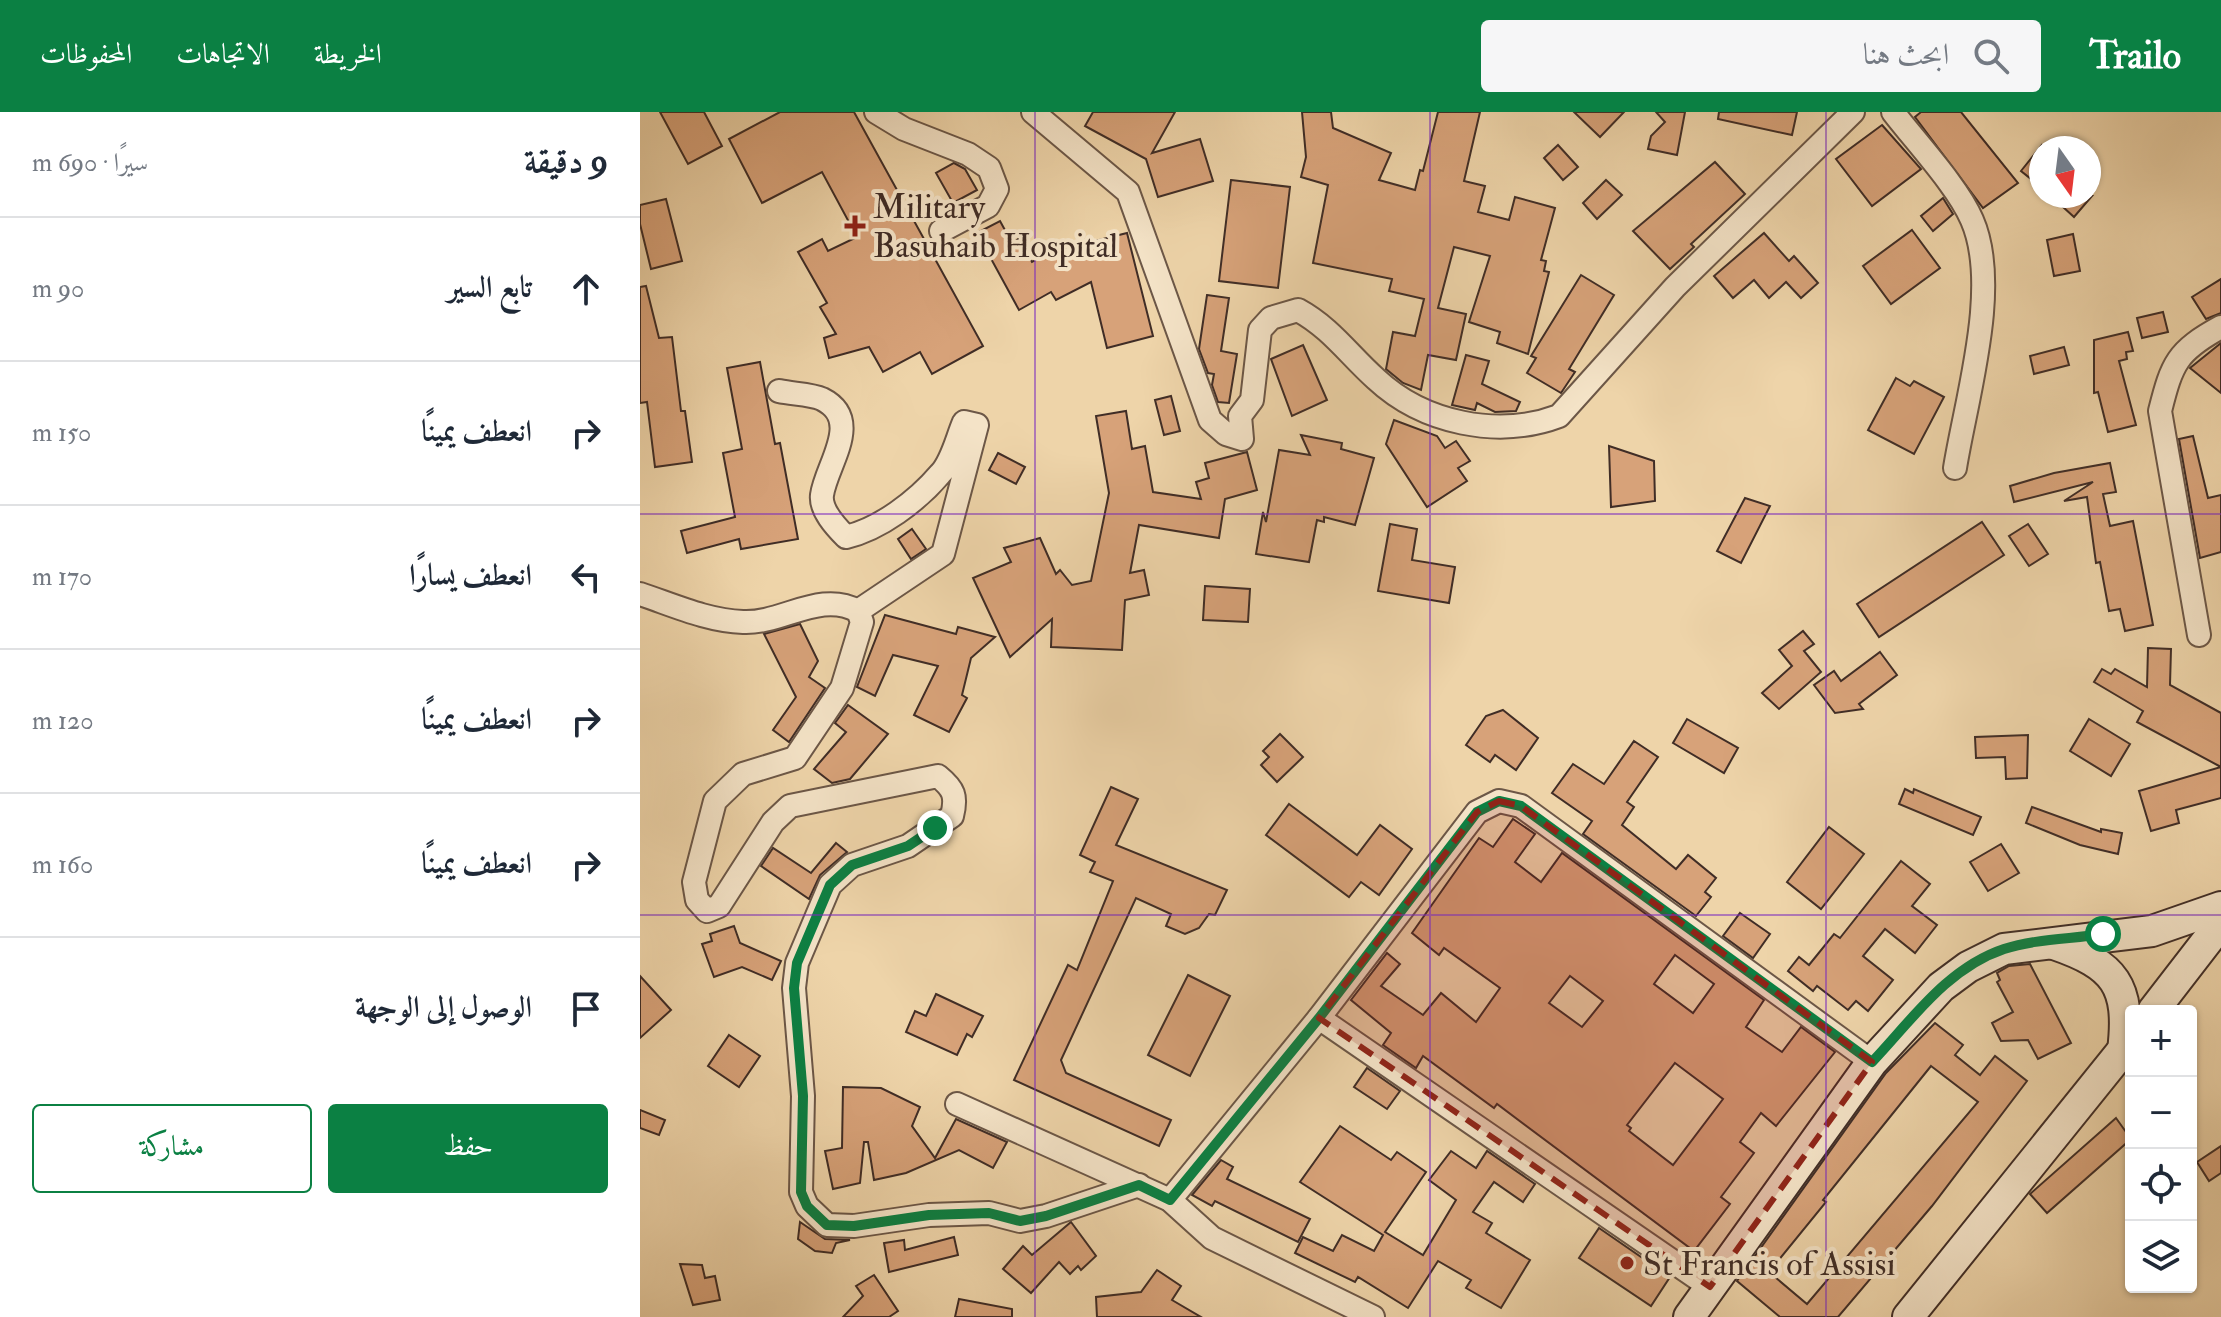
<!DOCTYPE html>
<html lang="ar">
<meta charset="utf-8">
<style>
:root{--surface:#fff;--page:#f6f6f7;--text:#1f2937;--muted:#747a83;--line:#e0e1e3;--accent:#0b8043}
body{margin:0;font-family:"IM FELL Double Pica",Amiri,serif;background:var(--page);color:var(--text);direction:rtl}
.controls{position:absolute;right:24px;bottom:24px;display:grid;overflow:hidden;border-radius:8px;box-shadow:0 2px 6px #0004}
.controls button{width:72px;height:72px;display:grid;place-items:center;padding:0;border:0;border-bottom:2px solid var(--line);background:var(--surface);color:var(--text);font:40px sans-serif}
.compass{position:absolute;left:1389px;top:24px;width:72px;height:72px;border-radius:50%;background:var(--surface);box-shadow:0 2px 6px #0004;rotate:166deg}
.stop{position:absolute;width:24px;height:24px;margin:-18px;border:6px solid #0b8043;border-radius:50%;background:#fff}
.stop.end{background:#0b8043;border-color:#fff;box-shadow:0 2px 8px #0008}
.list{margin:0;padding:0;list-style:none}
h2{display:flex;justify-content:space-between;align-items:center;height:104px;margin:0;padding:0 32px;font-size:34px}
h2 small{font-size:26px;font-weight:400;color:var(--muted)}
.list li{display:grid;grid-template-columns:52px 1fr auto;gap:24px;align-items:center;box-sizing:border-box;height:144px;padding:0 32px;border-top:2px solid var(--line)}
.list b{display:block;font-size:30px;white-space:nowrap}
.list em{font-size:26px;font-style:normal;color:var(--muted)}
.actions{display:flex;gap:16px;padding:24px 32px}
.actions a{flex:1;padding:18px 0;border:2px solid var(--accent);border-radius:8px;text-align:center;font-size:28px;color:var(--accent)}
.actions .main{background:var(--accent);color:#fff}
.icon{flex:none;width:44px;height:44px;fill:none;stroke:currentColor;stroke-width:2;stroke-linecap:round;stroke-linejoin:round}
.map{position:relative;flex:none;width:1581px;height:1205px;overflow:hidden;direction:ltr}
header{display:flex;align-items:center;gap:48px;box-sizing:border-box;height:112px;padding:0 40px;background:var(--accent);color:#fff}
header strong{font-size:38px}
nav{display:flex;gap:44px;margin-inline-start:auto;font-size:28px}
.search{width:560px;height:72px;background:var(--page);display:flex;align-items:center;gap:20px;box-sizing:border-box;padding:0 28px;border-radius:8px;color:var(--muted);font-size:30px}
main{display:flex}
aside{flex:1;background:var(--surface)}
.map>svg:first-child{display:block}
.building{fill:#d7a279;stroke:#402d26;stroke-width:2;fill-rule:evenodd}
.lines{fill:none;stroke-linecap:round;stroke-linejoin:round}
.minor-casing{stroke:#6c5747;stroke-width:26}
.secondary-casing{stroke:#402d26;stroke-width:34}
.minor{stroke:#f4e3c7;stroke-width:22}
.secondary{stroke:#f4e3c7;stroke-width:30}
.route{stroke:#0b8043;stroke-width:10}
.marked{fill:#8f2418;fill-opacity:0.2;stroke:#8f2418;stroke-width:6;stroke-dasharray:16 10;stroke-linejoin:round}
.grid{fill:none;stroke:#7b2cbf;stroke-width:2;stroke-opacity:0.55}
.poi-dot{fill:#8f2418;stroke:#f4e3c7;stroke-width:3}
.labels{text-anchor:middle;stroke-width:8;stroke-linejoin:round;paint-order:stroke}
.poi-label{font-size:34px;fill:#402d26;stroke:#f4e3c7;text-anchor:start}
</style>
<header>
<strong>Trailo</strong>
<div class="search"><svg class="icon" aria-label="search" viewBox="0 0 24 24"><circle cx="10" cy="10" r="6"/><path d="M15 15l6 6"/></svg>ابحث هنا</div>
<nav><a>الخريطة</a><a>الاتجاهات</a><a>المحفوظات</a></nav>
</header>
<main>
<div class="map">
<svg width="1581" height="1205" viewBox="0 0 1581 1205">
<rect width="100%" height="100%" fill="#eed4a9"/>
<filter id="stains"><feTurbulence type="fractalNoise" baseFrequency=".0025" numOctaves="4"/><feColorMatrix values="0 0 0 0 .2 0 0 0 0 .09 0 0 0 0 .02 0 0 0 .5 -.17"/></filter>
<radialGradient id="worn" r=".72"><stop offset=".6" stop-color="#630" stop-opacity="0"/><stop offset="1" stop-color="#630" stop-opacity=".3"/></radialGradient>
<g class="building">
<path d="M20,0H64L82,34L48,52Z"/>
<path d="M140,0H214L343,234L292,262L280,240L243,260L229,235L189,246L184,226L196,222L180,195L187,191L158,140L182,127L188,139L217,125L182,60L122,91L89,27Z"/>
<path d="M453,0H535L512,41L560,27L573,69L518,85L506,47L445,14Z"/>
<path d="M662,0H691L693,16L751,41L739,68L775,78L780,58L783,59L798,0H840L824,69L845,74L838,100L869,108L875,85L915,96L901,148L906,149L904,159L909,160L888,242L857,231L860,220L829,210L850,144L814,135L798,196L826,202L816,248L788,243L781,278L763,271L746,257L753,220L775,224L784,187L749,179L752,167L673,151L688,73L661,65L666,45Z"/>
<path d="M934,0H984L960,25Z"/>
<path d="M1016,0H1045L1037,43L1008,37L1011,24L1025,10Z"/>
<path d="M1079,0H1157L1152,23L1078,7Z"/>
<path d="M1281,0H1321L1378,71L1343,96L1275,5Z"/>
<path d="M1242,13L1281,57L1232,94L1196,47Z"/>
<path d="M918,33L938,55L923,68L904,46Z"/>
<path d="M1401,34V75L1381,59Z"/>
<path d="M1075,50L1105,82L1051,132L1054,135L1030,157L993,119Z"/>
<path d="M314,51L325,57L337,78L313,91L296,61Z"/>
<path d="M591,68L650,75L638,176L579,169Z"/>
<path d="M966,68L982,83L957,107L943,91Z"/>
<path d="M1411,84H1452L1434,105Z"/>
<path d="M1303,86L1313,102L1293,119L1281,104Z"/>
<path d="M26,87L42,149L11,157L0,112V93Z"/>
<path d="M360,109L372,131L380,126L392,150L411,140L487,121L513,224L467,236L451,170L416,188L411,180L379,198L337,121Z"/>
<path d="M1272,118L1300,156L1251,192L1223,154Z"/>
<path d="M1124,121L1149,149L1154,144L1178,171L1161,186L1146,170L1129,186L1114,168L1093,186L1074,164Z"/>
<path d="M1433,122L1440,159L1414,164L1407,128Z"/>
<path d="M941,163L974,183L929,257L935,260L921,281L887,261L896,246L891,244Z"/>
<path d="M1581,167V201L1566,207L1552,185Z"/>
<path d="M6,174L19,226L32,225L41,299H45L52,350L15,355L7,290L0,291V175Z"/>
<path d="M567,183L589,186L581,239L597,242L589,291L578,290L572,273L574,262L568,261L559,237Z"/>
<path d="M1523,200L1528,220L1502,226L1497,206Z"/>
<path d="M1488,220L1493,239L1486,240L1487,247L1479,249L1496,313L1468,320L1458,280L1454,281V228Z"/>
<path d="M1581,231V281L1550,256Z"/>
<path d="M663,233L687,288L652,304L631,247Z"/>
<path d="M1424,235L1429,253L1394,262L1390,244Z"/>
<path d="M826,243L849,249L842,272L880,290L876,299L855,300L837,291L835,298L812,293Z"/>
<path d="M120,250L135,332L140,331L158,427L101,437L99,427L47,441L41,419L95,405L83,341L102,337L87,256Z"/>
<path d="M1256,266L1270,274L1274,269L1304,285L1274,342L1228,318Z"/>
<path d="M531,284L540,319L524,323L515,288Z"/>
<path d="M486,299L492,337L505,334L513,380L561,387L556,370L569,366L565,351L607,340L617,378L585,387L579,426L499,413L490,461L504,458L509,483L485,488L482,538L411,535L412,507L370,545L333,466L371,450L364,436L400,426L416,462L420,458L432,473L451,469L469,381L456,304Z"/>
<path d="M754,308L797,324L805,336L816,329L830,349L818,356L827,369L787,395L746,332Z"/>
<path d="M661,323L702,331L701,337L734,346L715,413L684,405V410L677,408L669,450L616,442L623,400L626,410L639,338L670,343Z"/>
<path d="M1553,324L1568,386L1581,383V440L1560,446L1539,327Z"/>
<path d="M969,334L1014,349L1015,389L971,395Z"/>
<path d="M358,341L385,355L376,372L349,358Z"/>
<path d="M1470,351L1476,380L1463,382L1470,414L1493,409L1513,513L1485,519L1480,497L1469,499L1460,450L1456,451L1447,385L1424,389L1453,370L1374,390L1370,374L1414,361Z"/>
<path d="M1105,386L1130,394L1101,451L1077,439Z"/>
<path d="M1342,410L1364,443L1239,525L1217,492Z"/>
<path d="M750,412L777,417L772,448L815,455L809,491L738,479Z"/>
<path d="M1388,412L1408,442L1389,454L1369,424Z"/>
<path d="M272,417L286,437L271,447L258,427Z"/>
<path d="M565,474L610,477L608,510L563,508Z"/>
<path d="M245,503L316,522L318,515L355,525L331,546L322,583L327,586L309,620L274,603L298,554L253,543L235,584L217,575Z"/>
<path d="M160,512L178,549L169,565L185,576L149,630L133,618L156,585L124,522Z"/>
<path d="M1163,519L1174,532L1164,539L1181,560L1139,597L1122,581L1152,554L1139,538Z"/>
<path d="M1508,536L1531,537L1530,573L1581,601V686L1536,698L1539,711L1511,719L1499,679L1581,655L1497,610L1503,599L1454,570L1462,557L1471,562L1475,557L1507,575Z"/>
<path d="M1240,540L1257,563L1219,592L1223,597L1195,601L1174,573L1194,559L1201,569Z"/>
<path d="M208,593L248,622L210,667L192,671L174,657L206,620L195,611Z"/>
<path d="M863,598L898,626L876,658L855,643L850,650L826,633L846,604Z"/>
<path d="M1047,607L1098,636L1084,661L1033,631Z"/>
<path d="M1449,607L1490,632L1471,664L1430,639Z"/>
<path d="M640,622L663,645L637,670L621,653L629,645L623,639Z"/>
<path d="M1388,623L1387,666L1366,667L1365,645L1336,646L1335,625Z"/>
<path d="M994,629L1018,645L987,690L994,695L982,713L1036,757L1048,743L1076,766L1065,780L1071,785L1056,804L943,722L952,709L912,681L933,652L964,672Z"/>
<path d="M471,675L498,687L476,733L587,778L575,803L569,802L559,816L545,822L526,814L531,802L496,786L421,948L426,961L531,1008L519,1034L374,968L428,853L437,858L473,769L450,760L455,750L440,743Z"/>
<path d="M1265,677L1273,681L1274,677L1341,705L1333,723L1259,692Z"/>
<path d="M649,692L717,743L740,713L772,737L739,783L721,770L709,785L626,723Z"/>
<path d="M1392,695L1461,720V717L1482,721L1478,742L1440,733L1386,711Z"/>
<path d="M873,707L895,722L875,750L901,770L922,741L1124,888L1106,915L1142,940L1161,915L1195,940L1136,1014L1121,1001L1100,1030L1114,1041L1081,1085L1090,1092L1054,1139L857,992L854,996L783,944L776,956L743,933L751,921L711,888L747,841L760,852L741,874L783,903L801,881L836,910L860,876L804,836L799,843L772,821L839,726L853,735ZM1035,843L1074,872L1053,901L1014,872ZM930,864L963,889L942,915L909,891ZM1035,951L1083,987L1033,1053L989,1019L991,1016L987,1013Z"/>
<path d="M1189,715L1224,742L1181,797L1147,770Z"/>
<path d="M196,731L207,740L180,763L169,787L121,754L133,736L171,761Z"/>
<path d="M1361,732L1379,761L1348,779L1330,750Z"/>
<path d="M1261,749L1290,772L1272,794L1297,813L1275,841L1245,817L1223,844L1253,868L1228,899L1216,889L1208,898L1177,874L1173,879L1148,859L1159,845L1169,853L1194,822L1200,826Z"/>
<path d="M1100,801L1130,822L1113,846L1083,824Z"/>
<path d="M94,814L100,831L141,849L132,868L102,855L74,865L62,832L72,829L70,822Z"/>
<path d="M1390,852L1431,931L1398,947L1388,928L1361,929L1352,911L1373,900L1357,870L1360,868L1357,861L1369,854Z"/>
<path d="M548,863L590,884L550,964L508,943Z"/>
<path d="M0,864L31,898L0,926Z"/>
<path d="M296,882L343,904L332,925L327,922L317,943L266,920L275,899L286,904Z"/>
<path d="M1295,911L1323,933L1315,943L1340,963L1355,944L1387,969L1292,1094L1198,1205H1140L1097,1169L1246,961ZM1291,954L1338,990L1167,1192L1129,1160L1186,1090L1183,1088Z"/>
<path d="M89,923L120,944L99,975L68,954Z"/>
<path d="M727,956L760,979L747,997L714,975Z"/>
<path d="M203,975L241,976L280,995L272,1014L295,1046L316,1007L367,1030L353,1056L319,1038L266,1061L234,1068L228,1030H224L220,1071L193,1077L185,1039L202,1036Z"/>
<path d="M0,998L25,1008L19,1023L0,1016Z"/>
<path d="M1476,1006L1491,1027L1407,1101L1390,1082Z"/>
<path d="M700,1014L751,1048L757,1040L786,1060L745,1120L783,1143L816,1088L789,1068L811,1039L836,1056L847,1039L895,1072L883,1090L854,1070L833,1100L852,1111L846,1121L890,1148L861,1196L826,1176L831,1168L798,1149L768,1196L718,1165L715,1170L655,1141L663,1125L693,1139L702,1123L734,1139L743,1123L660,1070Z"/>
<path d="M1581,1034V1061L1569,1069L1557,1050Z"/>
<path d="M581,1048L593,1055L587,1067L670,1107L658,1130L575,1089L572,1094L552,1083Z"/>
<path d="M160,1110L185,1127L210,1128L196,1131L192,1141L175,1139L158,1127Z"/>
<path d="M431,1110L456,1144L441,1158L438,1154L430,1162L419,1150L391,1181L363,1157L383,1134L392,1143Z"/>
<path d="M959,1116L1030,1165L1011,1194L939,1146Z"/>
<path d="M314,1125L318,1143L249,1160L244,1131L264,1128L265,1138Z"/>
<path d="M40,1152L62,1153L65,1166L75,1164L80,1188L53,1193Z"/>
<path d="M517,1158L541,1174L532,1188L561,1205H457L456,1185L501,1180Z"/>
<path d="M234,1163L258,1199L249,1205H203L223,1184L216,1174Z"/>
<path d="M319,1187L372,1197V1205H315Z"/>
</g>
<g class="lines">
<defs>
<g id="minor">
<path d="M236,0L264,17L328,42L349,56L357,77L348,94L301,119"/>
<path d="M393,0L488,80L570,308L586,322L602,327L600,304L612,288L620,218L631,206L658,198C691,216 709,243 736,267C783,311 858,327 919,304L1035,175L1213,0"/>
<path d="M1253,0C1276,30 1318,75 1332,108C1361,174 1326,287 1315,356"/>
<path d="M139,279C152,282 171,282 182,287C224,308 186,353 182,383C180,398 196,415 206,425C240,417 277,389 300,362C312,350 317,326 324,310L337,313L303,442L218,499"/>
<path d="M0,482C33,493 68,509 103,510C142,512 180,478 218,499L222,510L202,576L155,646L103,662L75,689L54,770L57,788L67,799L79,794L133,710L150,694L298,664C314,677 317,684 312,704L268,734L212,753L190,773L157,851L154,876L163,984L161,1080L167,1094L187,1113L214,1114L289,1103L349,1101L380,1109L406,1104L499,1073"/>
<path d="M1559,523L1520,299C1532,251 1537,239 1581,215"/>
<path d="M679,906L1070,1175"/>
<path d="M317,992L530,1088L572,1126L733,1205"/>
<path d="M530,1088L679,906L837,700L859,689L881,694L1232,950"/>
</g>
<g id="secondary">
<path d="M1414,832C1475,853 1491,873 1483,939"/>
<path d="M1513,899L1581,811"/>
<path d="M1049,1205L1232,950L1301,875L1328,855L1364,837L1512,819L1581,795"/>
<path d="M1268,1205L1491,928"/>
</g>
</defs>
<use href="#minor" class="minor-casing"/>
<use href="#secondary" class="secondary-casing"/>
<use href="#minor" class="minor"/>
<use href="#secondary" class="secondary"/>
</g>
<g class="lines">
<path class="route" d="M295,716L268,734L212,753L190,773L157,851L154,876L163,984L161,1080L167,1094L187,1113L214,1114L289,1103L349,1101L380,1109L406,1104L499,1073L530,1088L679,906L837,700L859,689L881,694L1232,950C1271,909 1307,856 1364,837C1394,827 1431,827 1463,822"/>
</g>
<path class="marked" d="M859,689L881,694L1232,950L1070,1175L679,906L837,700Z"/>
<path class="grid" d="M395,0V1205M790,0V1205M1186,0V1205M0,402H1581M0,803H1581"/>
<g class="poi-dot">
<path d="M211 102h8v8h8v8h-8v8h-8v-8h-8v-8h8z"/>
<circle cx="987" cy="1151" r="8"/>
</g>
<g class="labels">
<g class="poi-label">
<text x="233" y="106">Military<tspan x="233" dy="39">Basuhaib Hospital</tspan></text>
<text x="1003" y="1163">St Francis of Assisi</text>
</g>
</g>
<rect width="100%" height="100%" filter="url(#stains)"/>
<rect width="100%" height="100%" fill="url(#worn)"/>
</svg>
<div class="controls">
<button>+</button>
<button>−</button>
<button><svg class="icon" aria-label="locate" viewBox="0 0 24 24"><circle cx="12" cy="12" r="6"/><path d="M12 2v4M12 18v4M2 12h4M18 12h4"/></svg></button>
<button><svg class="icon" aria-label="layers" viewBox="0 0 24 24"><path d="M12 4l9 5-9 5-9-5zM3 14l9 5 9-5"/></svg></button>
</div>
<svg class="compass" viewBox="-18 -18 36 36"><path d="M0-13l5 13h-10z" fill="#e53935"/><path d="M0 13l5-13h-10z" fill="#747a83"/></svg>
<div class="stop" style="left:1463px;top:822px"></div>
<div class="stop end" style="left:295px;top:716px"></div>
</div>
<aside>
<h2>9 دقيقة<small>سيرًا · 690 m</small></h2>
<ul class="list">
<li><svg class="icon" aria-label="ahead" viewBox="0 0 24 24"><path d="M12 20V5M6 11l6-6 6 6"/></svg><div><b>تابع السير</b></div><em>90 m</em></li>
<li><svg class="icon" aria-label="right" viewBox="0 0 24 24"><path d="M7 20v-9h11M14 6l5 5-5 5"/></svg><div><b>انعطف يمينًا</b></div><em>150 m</em></li>
<li><svg class="icon" aria-label="left" viewBox="0 0 24 24"><path d="M17 20v-9H6M10 6l-5 5 5 5"/></svg><div><b>انعطف يسارًا</b></div><em>170 m</em></li>
<li><svg class="icon" aria-label="right" viewBox="0 0 24 24"><path d="M7 20v-9h11M14 6l5 5-5 5"/></svg><div><b>انعطف يمينًا</b></div><em>120 m</em></li>
<li><svg class="icon" aria-label="right" viewBox="0 0 24 24"><path d="M7 20v-9h11M14 6l5 5-5 5"/></svg><div><b>انعطف يمينًا</b></div><em>160 m</em></li>
<li><svg class="icon" aria-label="arrive" viewBox="0 0 24 24"><path d="M6 21V4h12l-3 4 3 4H6"/></svg><div><b>الوصول إلى الوجهة</b></div></li>
</ul>
<div class="actions"><a class="main">حفظ</a><a>مشاركة</a></div>
</aside>
</main>
